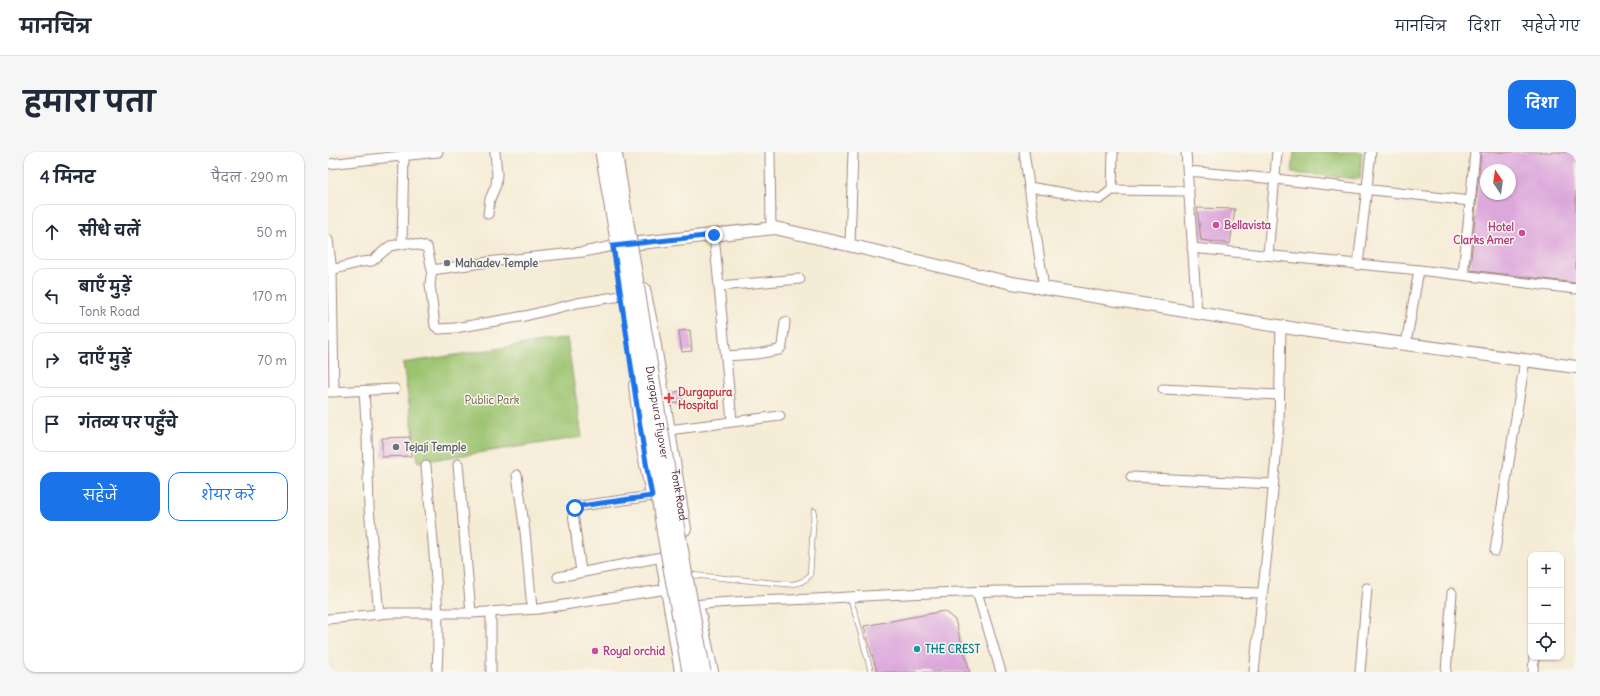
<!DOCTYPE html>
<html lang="hi">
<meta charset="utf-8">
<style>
:root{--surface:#fff;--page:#f6f6f7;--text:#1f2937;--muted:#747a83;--line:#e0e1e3;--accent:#1a73e8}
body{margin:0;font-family:Delius,"Playpen Sans Deva",sans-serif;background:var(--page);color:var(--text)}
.controls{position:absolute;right:12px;bottom:12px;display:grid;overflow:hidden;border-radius:8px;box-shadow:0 1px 3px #0004}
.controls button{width:36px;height:36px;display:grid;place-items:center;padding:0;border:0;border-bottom:1px solid var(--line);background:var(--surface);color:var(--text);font:20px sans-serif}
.compass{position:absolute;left:1152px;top:12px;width:36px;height:36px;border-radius:50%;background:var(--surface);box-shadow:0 1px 3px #0004;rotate:347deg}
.stop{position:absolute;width:12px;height:12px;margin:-9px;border:3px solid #1a73e8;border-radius:50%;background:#fff}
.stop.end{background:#1a73e8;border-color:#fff;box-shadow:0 1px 4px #0008}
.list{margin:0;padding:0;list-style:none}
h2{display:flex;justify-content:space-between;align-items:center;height:52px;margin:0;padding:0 16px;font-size:17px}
h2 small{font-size:13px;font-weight:400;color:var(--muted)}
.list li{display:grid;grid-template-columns:26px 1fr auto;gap:12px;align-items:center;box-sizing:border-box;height:56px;margin:0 8px 8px;padding:0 8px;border:1px solid var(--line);border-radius:12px}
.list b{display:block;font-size:15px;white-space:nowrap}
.list p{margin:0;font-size:13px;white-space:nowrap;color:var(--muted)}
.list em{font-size:13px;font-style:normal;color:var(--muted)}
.actions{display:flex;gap:8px;padding:12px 16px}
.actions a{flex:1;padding:9px 0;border:1px solid var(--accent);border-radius:12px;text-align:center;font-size:14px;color:var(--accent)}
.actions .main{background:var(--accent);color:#fff}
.icon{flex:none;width:22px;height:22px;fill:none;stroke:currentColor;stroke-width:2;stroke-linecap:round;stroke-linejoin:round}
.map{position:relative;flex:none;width:1248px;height:520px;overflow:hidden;border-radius:12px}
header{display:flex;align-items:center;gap:24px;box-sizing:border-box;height:56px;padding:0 20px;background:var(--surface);border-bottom:1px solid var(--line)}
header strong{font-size:19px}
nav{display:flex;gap:22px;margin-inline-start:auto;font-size:14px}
.intro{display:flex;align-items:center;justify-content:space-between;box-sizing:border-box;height:96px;padding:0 24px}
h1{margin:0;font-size:28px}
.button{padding:10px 18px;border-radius:12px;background:var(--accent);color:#fff;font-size:14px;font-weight:700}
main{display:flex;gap:24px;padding:0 24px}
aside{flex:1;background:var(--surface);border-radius:12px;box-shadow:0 1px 3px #0004}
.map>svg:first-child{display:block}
.green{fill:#9bc36f;stroke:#72714d}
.building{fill:#dca7db;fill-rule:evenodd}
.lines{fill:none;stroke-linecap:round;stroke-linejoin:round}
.service-casing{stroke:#a08680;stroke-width:6}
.minor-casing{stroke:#a08680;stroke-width:11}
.tertiary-casing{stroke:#a08680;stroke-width:14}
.service{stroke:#fff;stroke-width:4.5}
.minor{stroke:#fff;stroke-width:9}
.tertiary{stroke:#fff;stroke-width:12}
.primary-bridge-casing{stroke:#a08680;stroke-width:17;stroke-linecap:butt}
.primary-bridge{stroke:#fff;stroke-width:15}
.route{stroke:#1a73e8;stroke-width:5}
.hotel-dot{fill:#d1479c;stroke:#fbf7ec;stroke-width:1.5}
.worship-dot{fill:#6b7280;stroke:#fbf7ec;stroke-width:1.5}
.health-dot{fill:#e0444e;stroke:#fbf7ec;stroke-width:1.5}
.culture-dot{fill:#0f9aa8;stroke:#fbf7ec;stroke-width:1.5}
.labels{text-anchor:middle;stroke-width:3;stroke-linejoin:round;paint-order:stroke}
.hotel-label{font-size:11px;font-weight:bold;fill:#b23c85;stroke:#fbf7ec;text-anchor:start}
.worship-label{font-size:11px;font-weight:bold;fill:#5b616d;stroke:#fbf7ec;text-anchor:start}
.health-label{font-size:11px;font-weight:bold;fill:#be3a42;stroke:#fbf7ec;text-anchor:start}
.park-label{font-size:11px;fill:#62503f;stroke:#fbf7ec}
.street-label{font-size:11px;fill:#4a1f2b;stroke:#fbf7ec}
.culture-label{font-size:11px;font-weight:bold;fill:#0d838f;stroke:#fbf7ec;text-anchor:start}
</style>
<header>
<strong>मानचित्र</strong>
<nav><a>मानचित्र</a><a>दिशा</a><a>सहेजे गए</a></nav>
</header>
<div class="intro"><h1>हमारा पता</h1><a class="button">दिशा</a></div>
<main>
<aside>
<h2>4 मिनट<small>पैदल · 290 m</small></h2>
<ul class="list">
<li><svg class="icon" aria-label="ahead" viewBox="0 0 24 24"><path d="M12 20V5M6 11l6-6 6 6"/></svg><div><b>सीधे चलें</b></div><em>50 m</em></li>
<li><svg class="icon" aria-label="left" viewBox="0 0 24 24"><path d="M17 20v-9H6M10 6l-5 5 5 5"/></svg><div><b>बाएँ मुड़ें</b><p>Tonk Road</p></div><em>170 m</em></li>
<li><svg class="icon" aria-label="right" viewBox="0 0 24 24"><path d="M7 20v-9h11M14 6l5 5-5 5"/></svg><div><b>दाएँ मुड़ें</b></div><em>70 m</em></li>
<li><svg class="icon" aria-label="arrive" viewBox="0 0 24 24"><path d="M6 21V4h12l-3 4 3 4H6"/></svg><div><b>गंतव्य पर पहुँचे</b></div></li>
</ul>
<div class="actions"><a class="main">सहेजें</a><a>शेयर करें</a></div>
</aside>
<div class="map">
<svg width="1248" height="520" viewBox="0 0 1248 520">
<rect width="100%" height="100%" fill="#fbf7ec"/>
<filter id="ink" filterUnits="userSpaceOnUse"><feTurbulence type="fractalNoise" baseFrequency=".025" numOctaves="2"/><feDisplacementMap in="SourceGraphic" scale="8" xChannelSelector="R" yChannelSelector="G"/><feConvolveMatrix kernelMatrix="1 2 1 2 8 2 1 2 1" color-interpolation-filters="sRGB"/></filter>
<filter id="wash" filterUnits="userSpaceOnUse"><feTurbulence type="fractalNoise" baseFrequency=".012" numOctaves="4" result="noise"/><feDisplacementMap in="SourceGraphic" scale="16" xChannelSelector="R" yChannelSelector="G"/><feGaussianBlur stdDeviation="0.9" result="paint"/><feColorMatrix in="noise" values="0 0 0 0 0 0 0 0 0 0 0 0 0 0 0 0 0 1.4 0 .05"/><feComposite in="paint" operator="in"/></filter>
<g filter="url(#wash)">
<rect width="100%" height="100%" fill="#f5ecd6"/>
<g class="green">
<path d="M966,0H1034L1032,27L964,21Z"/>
<path d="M239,186L254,285L90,310L75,211Z"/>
</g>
<g id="blocks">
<g class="building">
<path d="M1153,0H1248V131L1142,118ZM1158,18H1182V42H1158Z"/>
<path d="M869,56L907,57L902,92L873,88Z"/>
<path d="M362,178L364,199L354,200L351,179Z"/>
<path d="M352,239L355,250L344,252L342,241Z"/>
<path d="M82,285L83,304L54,305V286Z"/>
<path d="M616,459L627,468L642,520H549L536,474Z"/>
</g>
</g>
</g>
<g filter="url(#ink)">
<use href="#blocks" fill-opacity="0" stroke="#a08680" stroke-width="1"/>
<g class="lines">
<defs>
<g id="service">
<path d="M364,423L458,432C468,433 476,430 482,423L486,359"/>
<path d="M522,445L530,471L543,520"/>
</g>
<g id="minor">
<path d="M442,0L443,77"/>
<path d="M696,0L716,136"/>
<path d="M858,0L869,161"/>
<path d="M0,12L110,0"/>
<path d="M860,19L947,27L1142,49"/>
<path d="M701,35L772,47L784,38L785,0"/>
<path d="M784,38L861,39"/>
<path d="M160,62L162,47L168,33L169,22L167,0"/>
<path d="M386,83L404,269"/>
<path d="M0,88L4,119L6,240"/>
<path d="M74,92L76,3"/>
<path d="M522,93L525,0"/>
<path d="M864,96L1091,118L1248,137"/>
<path d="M940,103L949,0"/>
<path d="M1030,113L1043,0"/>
<path d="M104,118L102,132L107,174L111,177L127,176L197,164L249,151L293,144"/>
<path d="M0,119L33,110L44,109L62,94L80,91L99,95L104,118L168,109L255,100L285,94"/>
<path d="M1135,123L1147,0"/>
<path d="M391,134L472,127"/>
<path d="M1078,192L1091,118"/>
<path d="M398,204L428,202L451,198L454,194L457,170"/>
<path d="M835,237L951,243"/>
<path d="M36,239L39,285L41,356L51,462"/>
<path d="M1,240L67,237"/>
<path d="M340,278L452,264"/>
<path d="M130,312L143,461"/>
<path d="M98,314C104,383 113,451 109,520"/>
<path d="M189,323L197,380L204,457"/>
<path d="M803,325L945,332"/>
<path d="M1167,399L1197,208"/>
<path d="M253,420L245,361L247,356L252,354L324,344"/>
<path d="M230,425L334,405"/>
<path d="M649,440L673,520"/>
<path d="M357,454C400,448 444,449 487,447C636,437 785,436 934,441"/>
<path d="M163,460V520"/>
<path d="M0,467L62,461H143L210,457L339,437"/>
<path d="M926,520L941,382L951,271L953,174"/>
<path d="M1032,520L1039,436"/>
<path d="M1118,520L1124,441"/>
<path d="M1205,520L1206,505"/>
</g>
<g id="tertiary">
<path d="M294,93L447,76L684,131L981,179L1248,215"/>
<path id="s1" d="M316,137L324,176L357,377"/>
<path d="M307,233L314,292L324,343"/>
<path d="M334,407L353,520"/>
<path d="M371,460L384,520"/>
</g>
</defs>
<use href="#service" class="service-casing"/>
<use href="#minor" class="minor-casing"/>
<use href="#tertiary" class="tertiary-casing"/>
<use href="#service" class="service"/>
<use href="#minor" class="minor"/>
<use href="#tertiary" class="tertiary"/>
<defs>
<g id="primary-bridge">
<path d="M275,0L308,194L337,383L362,520"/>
<path id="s2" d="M286,0L357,425L375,520"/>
</g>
</defs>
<use href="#primary-bridge" class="primary-bridge-casing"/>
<use href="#primary-bridge" class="primary-bridge"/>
</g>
</g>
<g class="lines" filter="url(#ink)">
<path class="route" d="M247,356L252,354L324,344C308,261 299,177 285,94L386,83"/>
</g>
<g class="hotel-dot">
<circle cx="888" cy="73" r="4"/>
<circle cx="1194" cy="81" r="4"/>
<circle cx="267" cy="499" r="4"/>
</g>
<g class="worship-dot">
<circle cx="119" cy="111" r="4"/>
<circle cx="68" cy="295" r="4"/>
</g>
<path class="health-dot" d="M339 240h4v4h4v4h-4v4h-4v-4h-4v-4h4z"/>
<circle class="culture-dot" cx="589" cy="497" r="4"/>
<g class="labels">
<g class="hotel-label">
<text x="896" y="77">Bellavista</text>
<text x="1186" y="79" text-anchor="end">Hotel<tspan x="1186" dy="13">Clarks Amer</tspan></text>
<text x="275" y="503">Royal orchid</text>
</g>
<g class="worship-label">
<text x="127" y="115">Mahadev Temple</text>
<text x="76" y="299">Tejaji Temple</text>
</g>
<g class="health-label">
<text x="350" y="244">Durgapura<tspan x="350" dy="13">Hospital</tspan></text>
</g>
<g class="park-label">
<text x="164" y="252">Public Park</text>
</g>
<g class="street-label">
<text dy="4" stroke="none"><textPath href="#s2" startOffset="264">Durgapura Flyover</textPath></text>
<text dy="4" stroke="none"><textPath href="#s1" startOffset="209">Tonk Road</textPath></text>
</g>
<g class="culture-label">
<text x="597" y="501">THE CREST</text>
</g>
</g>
</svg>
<div class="controls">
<button>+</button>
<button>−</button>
<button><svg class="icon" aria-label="locate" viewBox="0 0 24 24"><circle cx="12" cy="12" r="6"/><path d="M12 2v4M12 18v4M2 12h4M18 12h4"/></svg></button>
</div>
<svg class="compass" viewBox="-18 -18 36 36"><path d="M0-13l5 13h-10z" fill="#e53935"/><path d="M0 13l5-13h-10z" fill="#747a83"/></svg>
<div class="stop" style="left:247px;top:356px"></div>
<div class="stop end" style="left:386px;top:83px"></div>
</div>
</main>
